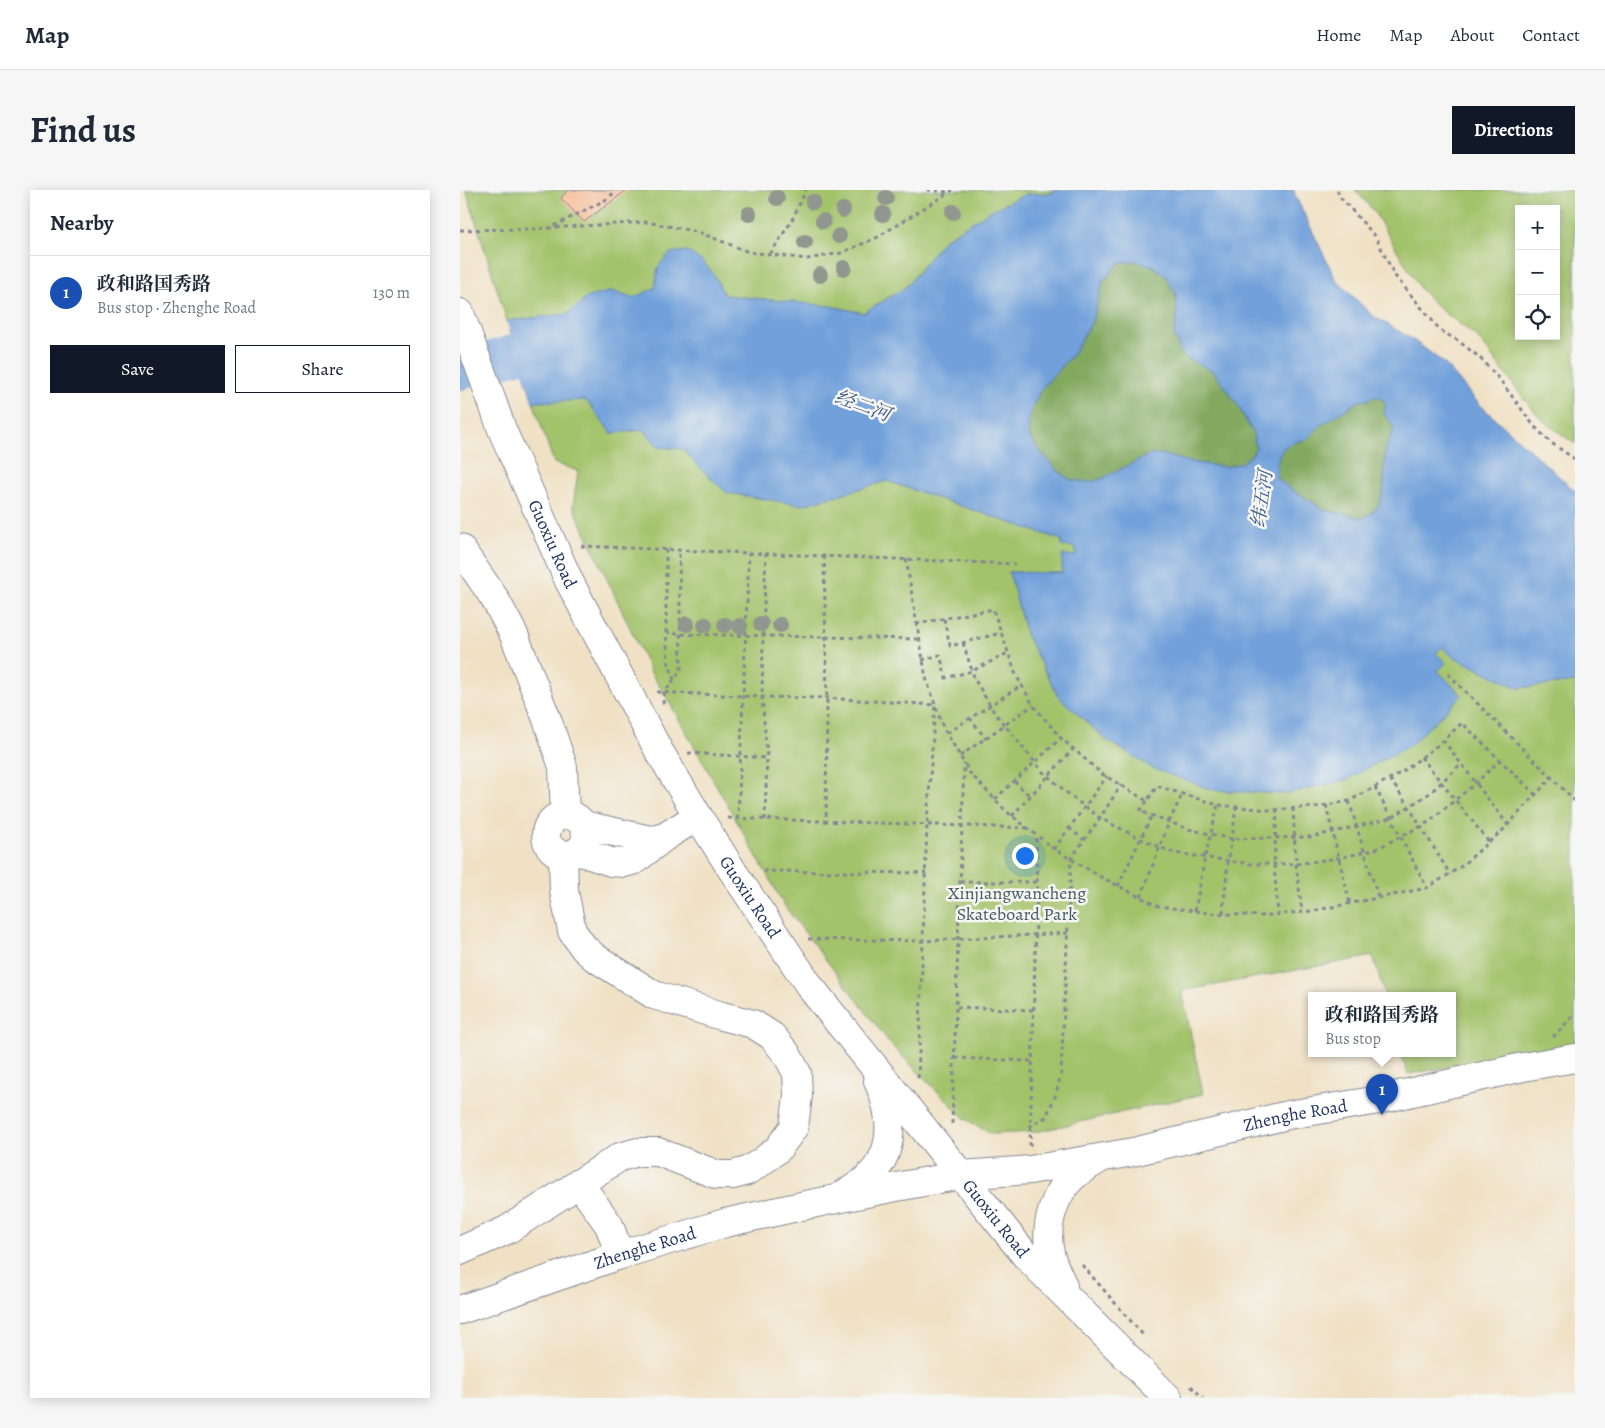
<!DOCTYPE html>
<meta charset="utf-8">
<style>
:root{--surface:#fff;--page:#f6f6f7;--text:#1f2937;--muted:#747a83;--line:#e0e1e3;--accent:#111827}
body{margin:0;font-family:Alegreya,"Noto Serif SC",serif;background:var(--page);color:var(--text)}
.controls{position:absolute;right:15px;top:15px;display:grid;overflow:hidden;border-radius:0px;box-shadow:0 2px 12px #0003}
.controls button{width:45px;height:45px;display:grid;place-items:center;padding:0;border:0;border-bottom:1px solid var(--line);background:var(--surface);color:var(--text);font:25px sans-serif}
.you{position:absolute;left:564px;top:665px;width:18px;height:18px;margin:-12px;border:4px solid #fff;border-radius:50%;background:#1a73e8;box-shadow:0 0 0 8px #1a73e833}
.badge{display:grid;place-items:center;width:32px;height:32px;border-radius:50%;background:var(--accent);color:#fff;font-size:16px;font-weight:700}
.pin{position:absolute;translate:-50% -41px;filter:drop-shadow(0 1px 2px #0008)}
.pin::after{content:'';position:absolute;top:26px;width:18px;height:15px;background:inherit;clip-path:polygon(0 0,100% 0,50% 100%)}
.popup{position:absolute;left:848px;top:802px;width:148px;height:65px;box-sizing:border-box;display:grid;place-content:center;border-radius:0px;background:var(--surface);filter:drop-shadow(0 1px 4px #0005);font-size:16px;white-space:nowrap;color:var(--muted)}
.popup b{font-size:19px;color:var(--text)}
.popup::after{content:'';position:absolute;left:50%;top:100%;margin-left:-10px;border:10px solid transparent;border-top-color:var(--surface)}
.list{margin:0;padding:0;list-style:none}
h2{display:flex;justify-content:space-between;align-items:center;height:65px;margin:0;padding:0 20px;font-size:21px}
h2 small{font-size:16px;font-weight:400;color:var(--muted)}
.list li{display:grid;grid-template-columns:32px 1fr auto;gap:15px;align-items:center;box-sizing:border-box;height:75px;padding:0 20px;border-top:1px solid var(--line)}
.list b{display:block;font-size:19px;white-space:nowrap}
.list p{margin:0;font-size:16px;white-space:nowrap;color:var(--muted)}
.list em{font-size:16px;font-style:normal;color:var(--muted)}
.actions{display:flex;gap:10px;padding:15px 20px}
.actions a{flex:1;padding:11px 0;border:1px solid var(--accent);border-radius:0px;text-align:center;font-size:18px;color:var(--accent)}
.actions .main{background:var(--accent);color:#fff}
.icon{flex:none;width:28px;height:28px;fill:none;stroke:currentColor;stroke-width:2;stroke-linecap:round;stroke-linejoin:round}
.map{position:relative;flex:none;width:1115px;height:1208px;overflow:hidden;border-radius:0px}
header{display:flex;align-items:center;gap:30px;box-sizing:border-box;height:70px;padding:0 25px;background:var(--surface);border-bottom:1px solid var(--line)}
header strong{font-size:24px}
nav{display:flex;gap:28px;margin-inline-start:auto;font-size:18px}
.intro{display:flex;align-items:center;justify-content:space-between;box-sizing:border-box;height:120px;padding:0 30px}
h1{margin:0;font-size:35px}
.button{padding:12px 22px;border-radius:0px;background:var(--accent);color:#fff;font-size:18px;font-weight:700}
main{display:flex;gap:30px;padding:0 30px}
aside{flex:1;background:var(--surface);border-radius:0px;box-shadow:0 2px 12px #0003}
.map>svg:first-child{display:block}
.green{fill:#a3c36b;stroke:#5f7964;fill-rule:evenodd}
.forest{fill:#82a95f;stroke:#4e6c5e}
.water{fill:#71a0da;stroke:#46689c;fill-rule:evenodd}
.lines{fill:none;stroke-linecap:round;stroke-linejoin:round}
.river{stroke:#71a0da;stroke-width:40}
.building{fill:#f7b389}
.minor-casing{stroke:#868892;stroke-width:30}
.path{stroke:#868892;stroke-width:3;stroke-dasharray:4 4;stroke-linecap:butt}
.minor{stroke:#fff;stroke-width:28}
.tree{fill:#91978f}
.labels{text-anchor:middle;stroke-width:5;stroke-linejoin:round;paint-order:stroke}
.street-label{font-size:18px;fill:#1b2f5e;stroke:#f6f6f2}
.park-label{font-size:18px;fill:#445b62;stroke:#f6f6f2}
.water-label{font-size:19px;font-style:italic;fill:#395789;stroke:#f6f6f2}
</style>
<header>
<strong>Map</strong>
<nav><a>Home</a><a>Map</a><a>About</a><a>Contact</a></nav>
</header>
<div class="intro"><h1>Find us</h1><a class="button">Directions</a></div>
<main>
<aside>
<h2>Nearby<small></small></h2>
<ul class="list">
<li><span class="badge" style="background:#1a4fb4">1</span><div><b>政和路国秀路</b><p>Bus stop · Zhenghe Road</p></div><em>130 m</em></li>
</ul>
<div class="actions"><a class="main">Save</a><a>Share</a></div>
</aside>
<div class="map">
<svg width="1115" height="1208" viewBox="0 0 1115 1208">
<rect width="100%" height="100%" fill="#f6f6f2"/>
<filter id="ink" filterUnits="userSpaceOnUse"><feTurbulence type="fractalNoise" baseFrequency=".02" numOctaves="2"/><feDisplacementMap in="SourceGraphic" scale="10" xChannelSelector="R" yChannelSelector="G"/><feConvolveMatrix kernelMatrix="1 2 1 2 8 2 1 2 1" color-interpolation-filters="sRGB"/></filter>
<filter id="wash" filterUnits="userSpaceOnUse"><feTurbulence type="fractalNoise" baseFrequency=".0096" numOctaves="4" result="noise"/><feDisplacementMap in="SourceGraphic" scale="20" xChannelSelector="R" yChannelSelector="G"/><feGaussianBlur stdDeviation="1.12" result="paint"/><feColorMatrix in="noise" values="0 0 0 0 0 0 0 0 0 0 0 0 0 0 0 0 0 1.4 0 .05"/><feComposite in="paint" operator="in"/></filter>
<g filter="url(#wash)">
<rect width="100%" height="100%" fill="#f0e1c5"/>
<g class="green">
<path d="M6,0H594L593,3L566,4L532,20L485,49L446,97L404,123L370,116L264,105L255,86L198,77L195,98L172,109L128,107L109,124L47,131Z"/>
<path d="M895,0H1115V254L1082,230L1061,205L1018,148L980,119L961,100L913,20ZM1059,19H1096V146H1059Z"/>
<path d="M126,210L151,243L184,240L199,257L223,259L240,278L342,315L427,291L602,350V356L616,357V366L602,383L549,382L566,444L598,506L645,549L753,600L825,604L886,590L978,481L975,463L982,456L992,466L1058,498L1115,492V855L948,884L940,864H992V806H925L913,766L722,801L743,904L576,942L531,944L504,928L433,857L326,718L204,503L191,483L113,316L118,281L94,273L73,212Z"/>
</g>
<g class="forest">
<path d="M675,71C681,73 689,74 694,77C720,91 719,118 714,143L745,176L753,181L776,212L793,243L796,258L791,266L781,273L766,277L730,272L701,264L641,289L630,292L610,290L596,279L578,259L569,246L568,232L571,217L582,198L613,164L632,132L643,91L659,73Z"/>
<path d="M915,206L922,209L926,216L924,223L934,237C932,245 928,252 926,260C921,284 932,316 904,328L861,319L854,313L832,300L818,289C814,266 822,252 846,250L861,235L899,211L908,210Z"/>
</g>
<path class="water" d="M594,0H834L835,5L876,90L913,126L952,149L984,173L1019,214L1115,301V492L1058,498L992,466L982,457L976,463L986,473L978,481L1002,505L952,554L886,590L825,604L753,600L694,579L645,549L598,506L566,444L549,382L602,383V365L616,366V357L601,356L602,350L427,291L342,315L267,303L240,278L223,259L199,257L184,240L151,243L126,210L73,212L47,131L108,124L128,107L152,101L172,108L195,98L198,77L210,63L226,61L242,71L255,86L264,105L370,116L404,123L446,97L485,49L532,20L566,4L593,3ZM675,71L693,76L705,85L716,104L717,127L714,143L720,162L728,169L753,181L776,212L793,243L796,258L791,266L781,273L766,277L730,272L701,264L689,265L641,289L630,292L610,290L596,279L578,259L569,246L568,232L572,217L582,198L613,164L632,132L643,91L659,73ZM915,206L922,209L926,215L924,223L934,237C932,245 928,252 926,260C921,284 932,316 903,328L861,319L854,313L832,300L818,289C814,266 822,252 846,250L861,235L899,211L908,210Z"/>
<g class="lines">
<path class="river" d="M0,180L70,160L111,157"/>
</g>
<g id="blocks">
<path class="building" d="M108,0H167L124,32L101,8Z"/>
</g>
</g>
<g filter="url(#ink)">
<use href="#blocks" fill-opacity="0" stroke="#868892" stroke-width="1"/>
<g class="lines">
<defs>
<g id="minor">
<path id="s1" d="M0,123L43,242L109,391L199,561L238,626L272,680L351,798L566,1066L708,1208"/>
<path d="M0,358L35,409L54,445L88,532L103,577L105,625"/>
<circle cx="106" cy="645" r="20"/>
<path d="M123,635L190,650L203,648"/>
<path d="M118,661L151,672L164,673L175,670L203,648L238,626"/>
<path d="M119,993L149,1035L160,1065"/>
<path d="M384,1004C433,979 439,939 418,891"/>
<path d="M0,1061L47,1040L160,967L178,962H198L258,985H273L287,981L300,973L318,959L334,937L338,906L337,883L326,863L312,846L293,834L262,826L194,805L134,767L124,758L112,741L104,701L103,664"/>
<path d="M603,1096C599,1086 592,1074 590,1063C584,1037 594,1002 615,985C622,979 631,974 638,970"/>
<path id="s2" d="M0,1120L160,1065L265,1033L346,1015L431,998L501,985L570,980L673,962L828,925L913,911L1063,877L1115,868"/>
</g>
</defs>
<use href="#minor" class="minor-casing"/>
<g class="path">
<path d="M467,0L489,2"/>
<path d="M877,0L881,8L915,46L935,86L981,141L997,150L1019,167L1040,190L1074,236L1090,252L1115,269"/>
<path d="M94,36L147,9L157,0"/>
<path d="M0,40L73,39L187,32L238,42L289,62L347,69L381,63L416,48L493,0"/>
<path d="M310,64L331,32L346,0"/>
<path d="M121,356L555,374"/>
<path d="M206,359V442L208,471L214,489"/>
<path d="M364,366L367,508L366,631"/>
<path d="M446,369L466,488L483,537L510,583L546,621L594,659L641,687L698,716L749,723L802,726L852,721L967,698L999,678L1043,640L1091,588"/>
<path d="M484,429L490,456L541,443"/>
<path d="M456,434L533,419L556,485L573,515L601,548L642,584L687,611L697,596L758,615L809,620L856,617L889,611L942,582L978,555L1002,533L1076,605"/>
<path d="M206,442L219,444L459,449"/>
<path d="M503,453L515,490L534,522L582,581L612,607L640,628L681,649L714,663L791,674H836L879,668L916,659L967,633L1016,593L1040,570"/>
<path d="M462,470L480,465L486,488L512,481L548,463"/>
<path d="M988,484L1115,611"/>
<path d="M197,502L302,507L367,508L475,515L467,635L458,892"/>
<path d="M203,514L204,503L221,480L219,360"/>
<path d="M510,528L526,549"/>
<path d="M487,543L562,495"/>
<path d="M983,550L1048,635"/>
<path d="M228,563L307,568"/>
<path d="M500,566L573,515"/>
<path d="M961,567L1029,652"/>
<path d="M930,589L949,617L990,684"/>
<path d="M554,591L570,606"/>
<path d="M915,597L967,698"/>
<path d="M535,609L601,548"/>
<path d="M687,611L680,621L728,639L772,649L851,647L891,638L931,628L970,603L1001,574"/>
<path d="M889,611L918,707"/>
<path d="M866,615L890,714"/>
<path d="M833,618L836,674L842,722"/>
<path d="M817,619L814,674L818,724"/>
<path d="M552,626L613,559"/>
<path d="M268,628L569,638"/>
<path d="M278,629L289,363"/>
<path d="M305,630L307,568L302,507L303,445L306,364"/>
<path d="M609,638L624,650"/>
<path d="M594,659L647,586"/>
<path d="M303,681L466,683"/>
<path d="M500,692H577"/>
<path d="M658,696L692,625"/>
<path d="M681,707L709,632L723,603"/>
<path d="M735,721L745,667L758,615"/>
<path d="M763,723L768,671L772,649L776,616"/>
<path d="M348,749L463,751L608,743"/>
<path d="M497,817L573,820"/>
<path d="M1093,847L1115,824"/>
<path d="M495,868L571,871"/>
<path d="M492,934L504,573"/>
<path d="M569,937L586,927L596,904L601,884L611,669L640,628L661,595"/>
<path d="M570,956L577,692L576,645"/>
<path d="M622,1075L684,1146"/>
<path d="M731,1196L743,1208"/>
</g>
<use href="#minor" class="minor"/>
</g>
<g class="tree">
<circle cx="317" cy="8" r="8"/>
<circle cx="426" cy="8" r="8"/>
<circle cx="353" cy="12" r="8"/>
<circle cx="383" cy="20" r="8"/>
<circle cx="493" cy="22" r="8"/>
<circle cx="289" cy="24" r="8"/>
<circle cx="423" cy="24" r="8"/>
<circle cx="363" cy="31" r="8"/>
<circle cx="379" cy="46" r="8"/>
<circle cx="345" cy="52" r="8"/>
<circle cx="384" cy="78" r="8"/>
<circle cx="360" cy="85" r="8"/>
<circle cx="227" cy="434" r="8"/>
<circle cx="301" cy="434" r="8"/>
<circle cx="245" cy="435" r="8"/>
<circle cx="265" cy="435" r="8"/>
<circle cx="320" cy="435" r="8"/>
<circle cx="280" cy="436" r="8"/>
</g>
</g>
<g class="labels">
<g class="street-label">
<text dy="6" stroke="none"><textPath href="#s1" startOffset="249">Guoxiu Road</textPath></text>
<text dy="6" stroke="none"><textPath href="#s1" startOffset="654">Guoxiu Road</textPath></text>
<text dy="6" stroke="none"><textPath href="#s2" startOffset="860">Zhenghe Road</textPath></text>
<text dy="6" stroke="none"><textPath href="#s1" startOffset="1059">Guoxiu Road</textPath></text>
<text dy="6" stroke="none"><textPath href="#s2" startOffset="195">Zhenghe Road</textPath></text>
</g>
<g class="park-label">
<text x="557" y="709">Xinjiangwancheng<tspan x="557" dy="21">Skateboard Park</tspan></text>
</g>
<g class="water-label">
<text transform="translate(403 215) rotate(20)" y="7">经二河</text>
<text transform="translate(801 309) rotate(-82)" y="7">纬五河</text>
</g>
</g>
</svg>
<div class="controls">
<button>+</button>
<button>−</button>
<button><svg class="icon" aria-label="locate" viewBox="0 0 24 24"><circle cx="12" cy="12" r="6"/><path d="M12 2v4M12 18v4M2 12h4M18 12h4"/></svg></button>
</div>
<div class="you"></div>
<div class="pin badge" style="left:922px;top:925px;background:#1a4fb4">1</div>
<div class="popup"><b>政和路国秀路</b>Bus stop</div>
</div>
</main>
